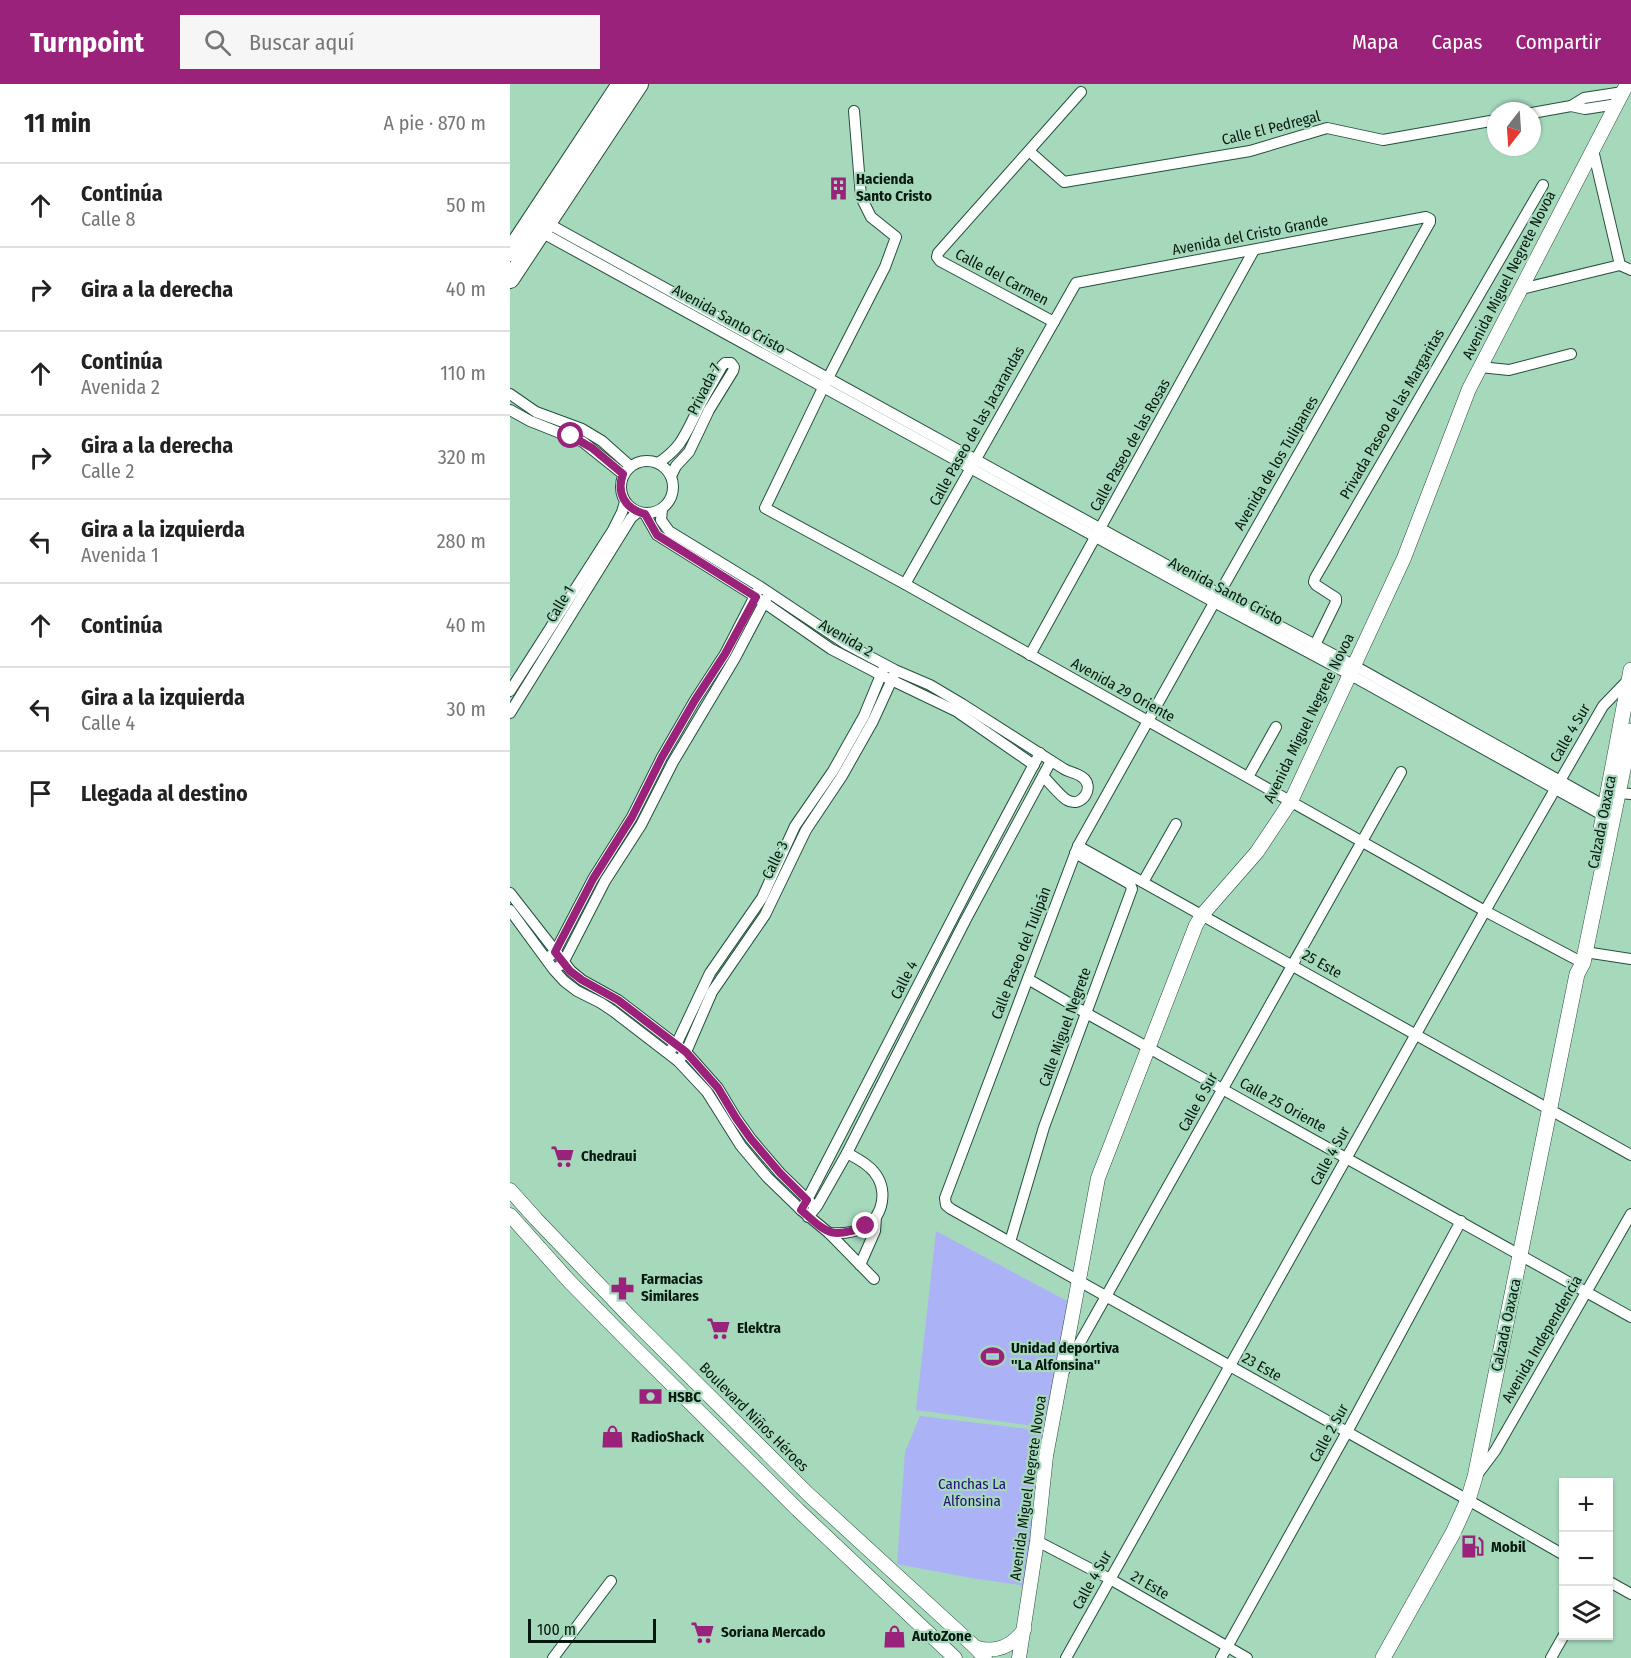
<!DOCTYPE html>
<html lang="es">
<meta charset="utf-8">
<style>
:root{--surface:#fff;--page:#f6f6f6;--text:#222;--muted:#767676;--line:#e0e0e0;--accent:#9a227b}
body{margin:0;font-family:"Fira Sans Condensed",sans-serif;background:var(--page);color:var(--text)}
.controls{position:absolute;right:18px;bottom:18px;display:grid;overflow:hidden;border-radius:0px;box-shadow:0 2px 4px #0004}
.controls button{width:54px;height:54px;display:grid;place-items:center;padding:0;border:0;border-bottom:2px solid var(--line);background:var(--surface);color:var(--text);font:30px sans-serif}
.compass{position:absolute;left:977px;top:18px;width:54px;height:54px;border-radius:50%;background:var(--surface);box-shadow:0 2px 4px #0004;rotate:197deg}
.scale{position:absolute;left:18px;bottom:15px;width:128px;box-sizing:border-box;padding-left:6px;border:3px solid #061910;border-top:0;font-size:16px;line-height:21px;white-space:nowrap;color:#061910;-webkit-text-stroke:4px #a6d8bc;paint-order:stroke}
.stop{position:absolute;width:18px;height:18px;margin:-14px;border:4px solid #9a227b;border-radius:50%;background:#fff}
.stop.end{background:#9a227b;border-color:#fff;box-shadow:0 2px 6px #0008}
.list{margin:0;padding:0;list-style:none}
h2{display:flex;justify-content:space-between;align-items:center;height:78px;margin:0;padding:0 24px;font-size:26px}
h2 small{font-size:20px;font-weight:400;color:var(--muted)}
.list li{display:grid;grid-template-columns:39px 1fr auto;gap:18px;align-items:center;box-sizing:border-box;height:84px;padding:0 24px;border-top:2px solid var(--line)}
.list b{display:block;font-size:22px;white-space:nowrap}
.list p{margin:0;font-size:20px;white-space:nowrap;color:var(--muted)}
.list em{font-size:20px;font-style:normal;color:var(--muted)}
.icon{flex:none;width:33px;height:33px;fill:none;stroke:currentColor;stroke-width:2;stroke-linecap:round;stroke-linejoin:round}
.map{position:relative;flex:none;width:1121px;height:1574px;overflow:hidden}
header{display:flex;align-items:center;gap:36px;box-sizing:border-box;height:84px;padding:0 30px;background:var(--accent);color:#fff}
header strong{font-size:28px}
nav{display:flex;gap:33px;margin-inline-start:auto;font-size:21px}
.search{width:420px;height:54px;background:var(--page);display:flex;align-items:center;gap:15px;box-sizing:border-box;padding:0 21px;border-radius:0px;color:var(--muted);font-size:22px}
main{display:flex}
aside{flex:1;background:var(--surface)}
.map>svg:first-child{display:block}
.green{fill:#acb2f6}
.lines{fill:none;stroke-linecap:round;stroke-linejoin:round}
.street-casing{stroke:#22513a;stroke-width:12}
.secondary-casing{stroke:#22513a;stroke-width:15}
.primary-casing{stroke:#22513a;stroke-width:16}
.highway-casing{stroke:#22513a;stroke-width:20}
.street{stroke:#fff;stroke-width:10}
.secondary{stroke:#fff;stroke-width:14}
.primary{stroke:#fff;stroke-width:15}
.highway{stroke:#fff;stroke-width:18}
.route{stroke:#9a227b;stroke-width:8}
.labels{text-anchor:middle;stroke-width:4.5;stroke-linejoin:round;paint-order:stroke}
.street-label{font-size:15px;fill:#061910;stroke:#a6d8bc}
.poi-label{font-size:15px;font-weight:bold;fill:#061910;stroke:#a6d8bc;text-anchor:start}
.park-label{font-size:15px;fill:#260e77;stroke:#a6d8bc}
</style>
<header>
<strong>Turnpoint</strong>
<div class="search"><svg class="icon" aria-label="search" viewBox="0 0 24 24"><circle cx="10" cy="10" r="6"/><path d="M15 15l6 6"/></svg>Buscar aquí</div>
<nav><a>Mapa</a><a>Capas</a><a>Compartir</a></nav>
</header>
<main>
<aside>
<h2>11 min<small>A pie · 870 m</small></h2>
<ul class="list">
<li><svg class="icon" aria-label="ahead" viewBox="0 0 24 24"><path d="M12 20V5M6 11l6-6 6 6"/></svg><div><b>Continúa</b><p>Calle 8</p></div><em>50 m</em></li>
<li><svg class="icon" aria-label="right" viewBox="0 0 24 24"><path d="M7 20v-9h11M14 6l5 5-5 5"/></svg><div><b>Gira a la derecha</b></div><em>40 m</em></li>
<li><svg class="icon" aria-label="ahead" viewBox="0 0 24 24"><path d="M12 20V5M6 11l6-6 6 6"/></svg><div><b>Continúa</b><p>Avenida 2</p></div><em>110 m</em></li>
<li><svg class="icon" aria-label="right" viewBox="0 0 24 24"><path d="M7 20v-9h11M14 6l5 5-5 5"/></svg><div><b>Gira a la derecha</b><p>Calle 2</p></div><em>320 m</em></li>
<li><svg class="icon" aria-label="left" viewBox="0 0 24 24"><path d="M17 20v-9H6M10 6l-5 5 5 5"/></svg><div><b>Gira a la izquierda</b><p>Avenida 1</p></div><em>280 m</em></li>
<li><svg class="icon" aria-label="ahead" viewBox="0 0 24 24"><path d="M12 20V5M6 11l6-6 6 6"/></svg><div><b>Continúa</b></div><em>40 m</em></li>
<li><svg class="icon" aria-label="left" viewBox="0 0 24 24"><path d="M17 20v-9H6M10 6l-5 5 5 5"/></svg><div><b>Gira a la izquierda</b><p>Calle 4</p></div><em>30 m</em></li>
<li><svg class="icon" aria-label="arrive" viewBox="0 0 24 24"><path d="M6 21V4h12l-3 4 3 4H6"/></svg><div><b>Llegada al destino</b></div></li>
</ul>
</aside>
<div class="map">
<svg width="1121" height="1574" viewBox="0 0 1121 1574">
<rect width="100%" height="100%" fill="#a6d8bc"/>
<g class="green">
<path d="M426,1147L561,1219L543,1341L525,1340L517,1341L406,1326Z"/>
<path d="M410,1332L543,1348L517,1502L461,1494L387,1480L395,1368Z"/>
</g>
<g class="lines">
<defs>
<g id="street">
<path d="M1061,22L1075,25L1107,20"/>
<path d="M344,27L351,113L361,133L386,153L375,183L313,304L255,424L395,500L975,827L1073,879"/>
<path d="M1022,29L1061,22L1074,14L1113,8"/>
<path d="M1083,66L1110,181L1121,186"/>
<path d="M519,67L554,98L740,67L817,44L873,56L986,36"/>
<path d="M37,139L709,510L843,581L1095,722"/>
<path d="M31,148L704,518L839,590L1094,732"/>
<path d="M1011,205L1110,181"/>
<path d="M544,238L430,177L427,173L428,169L571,8"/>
<path d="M970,283L999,286L1061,270"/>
<path d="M0,310L26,328L72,345L92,357L120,382"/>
<path d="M0,326L20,337L73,358L113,390"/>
<circle cx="137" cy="403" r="26"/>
<path d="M148,379C171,364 175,351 187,327C194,312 204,297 212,282L215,279H221L224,283L223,287L199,326L179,368L166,382L161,392"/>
<path d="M152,425L151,436L159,447L249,502L336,560L385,586L420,601L452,620L554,685C559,688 567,689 572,693C586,702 572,725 557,716C551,713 539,698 533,692"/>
<path d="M135,430L147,451L246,513L321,565L371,591L446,627L524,681"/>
<path d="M395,500L566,199L916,133L920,135V138L709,510L568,762L435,1114L436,1121L441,1125L958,1416L1054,1471"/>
<path d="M802,567L826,518V514L806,501L804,498L805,494L1033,101"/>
<path d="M520,571L744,166"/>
<path d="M0,607L103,446L112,428L115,418"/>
<path d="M0,629L121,434L128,428"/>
<path d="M738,693L766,643"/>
<path d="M1109,709L1121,710"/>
<path d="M568,762L1121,1071"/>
<path d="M633,798L666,740"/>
<path d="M0,809L61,887L72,896L108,916L176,968L208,1004L226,1034L241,1055L270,1089L301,1119"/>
<path d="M0,826L44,886L54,897L67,907L91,919L103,927L168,977L197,1008L231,1062L257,1093L291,1126L319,1149L364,1195"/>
<path d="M1075,868L1121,875"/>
<path d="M40,872L45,868L83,795L122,733L152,673L185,616L215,570L247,508"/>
<path d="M49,882L53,879L95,797L131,741L163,678L225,574L256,515"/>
<path d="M518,895L576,929L1121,1233"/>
<path d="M158,968L166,961L200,889L252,814L285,742L323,687L354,632L373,586"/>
<path d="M168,977L176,968L202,908L255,831L296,746L332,692L363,637L384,591"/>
<path d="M291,1126L297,1116L464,793L530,669"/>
<path d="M298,1133L307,1122L337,1069L455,837L541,677"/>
<path d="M319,1149C331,1150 345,1149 356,1142C374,1131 378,1105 364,1088C357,1079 346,1074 337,1069"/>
<path d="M500,1158L534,1043L622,805L620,800L565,769"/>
<path d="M350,1181L365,1147L366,1133"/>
<path d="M554,1287L891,688"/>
<path d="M967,1391L985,1367L1121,1130"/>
<path d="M527,1457L600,1495L737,1574"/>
<path d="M1098,1497L1121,1510"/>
<path d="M43,1574L101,1497"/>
<path d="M556,1574L975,827L1093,622L1121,593"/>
<path d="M711,1574L837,1348L951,1137"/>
<path d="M1041,1574L1054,1551"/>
</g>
<g id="secondary">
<path d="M0,1106L26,1135L121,1234L298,1410L465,1563L475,1574"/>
<path d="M0,1131L59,1197L119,1258L288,1426L445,1574"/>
<path d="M465,1563C485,1570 502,1562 514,1546"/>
<path d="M509,1574L527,1457L536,1372L588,1094L686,841L692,831L747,768L781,717L894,474L959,305L1117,0"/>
</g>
<g id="primary">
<path d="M1091,745L1121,586"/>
<path d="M873,1574L943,1449L958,1416L965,1393L1067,890L1073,879L1121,647"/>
</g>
<g id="highway">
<path d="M0,168L111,0"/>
<path d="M0,195L129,0"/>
</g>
</defs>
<use href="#street" class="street-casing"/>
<use href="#secondary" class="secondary-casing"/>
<use href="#primary" class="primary-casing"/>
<use href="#highway" class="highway-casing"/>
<use href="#street" class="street"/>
<use href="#secondary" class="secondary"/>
<use href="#primary" class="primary"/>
<use href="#highway" class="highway"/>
</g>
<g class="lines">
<path class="route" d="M61,352L82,364L113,390C106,409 115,425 135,430L147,451L246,513L215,570L185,616L152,673L122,733L83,795L45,868L60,887L72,896L108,916L176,968L208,1004L226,1034L241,1055L270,1089L297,1116L291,1126C317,1149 321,1156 356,1142"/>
</g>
<defs>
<symbol id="building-bare" viewBox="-9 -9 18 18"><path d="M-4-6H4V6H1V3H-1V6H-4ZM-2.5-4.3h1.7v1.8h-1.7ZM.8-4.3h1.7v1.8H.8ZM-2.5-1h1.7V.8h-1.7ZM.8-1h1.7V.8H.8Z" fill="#9a227b" stroke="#a6d8bc" stroke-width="2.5" paint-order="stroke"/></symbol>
<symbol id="supermarket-bare" viewBox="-9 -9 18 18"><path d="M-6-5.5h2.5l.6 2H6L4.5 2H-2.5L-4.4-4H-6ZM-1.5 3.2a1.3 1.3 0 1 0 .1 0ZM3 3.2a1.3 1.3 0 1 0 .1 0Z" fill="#9a227b" stroke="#a6d8bc" stroke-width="2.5" paint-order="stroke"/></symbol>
<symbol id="pharmacy-bare" viewBox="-9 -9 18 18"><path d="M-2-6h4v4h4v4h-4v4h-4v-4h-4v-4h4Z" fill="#9a227b" stroke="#a6d8bc" stroke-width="2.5" paint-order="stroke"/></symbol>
<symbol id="stadium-bare" viewBox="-9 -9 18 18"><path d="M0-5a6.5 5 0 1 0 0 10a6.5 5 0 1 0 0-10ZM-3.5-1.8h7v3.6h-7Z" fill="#9a227b" stroke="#a6d8bc" stroke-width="2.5" paint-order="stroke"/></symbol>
<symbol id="bank-bare" viewBox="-9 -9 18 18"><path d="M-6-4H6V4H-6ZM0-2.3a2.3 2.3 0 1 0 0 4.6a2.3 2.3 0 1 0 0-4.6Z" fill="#9a227b" stroke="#a6d8bc" stroke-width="2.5" paint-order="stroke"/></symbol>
<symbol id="shop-bare" viewBox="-9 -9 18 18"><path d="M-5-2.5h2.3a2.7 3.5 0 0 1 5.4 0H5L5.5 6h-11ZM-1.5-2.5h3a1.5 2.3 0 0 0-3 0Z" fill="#9a227b" stroke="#a6d8bc" stroke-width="2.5" paint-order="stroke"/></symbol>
<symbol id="fuel-bare" viewBox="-9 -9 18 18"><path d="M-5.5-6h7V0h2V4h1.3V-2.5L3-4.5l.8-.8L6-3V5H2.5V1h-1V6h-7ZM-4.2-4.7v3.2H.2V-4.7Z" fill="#9a227b" stroke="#a6d8bc" stroke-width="2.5" paint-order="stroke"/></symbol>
</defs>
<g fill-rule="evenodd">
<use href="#building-bare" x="312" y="88" width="33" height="33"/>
<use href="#supermarket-bare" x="36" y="1056" width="33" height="33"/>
<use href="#pharmacy-bare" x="96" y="1188" width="33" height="33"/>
<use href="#supermarket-bare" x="192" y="1228" width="33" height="33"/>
<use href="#stadium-bare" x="466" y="1256" width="33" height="33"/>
<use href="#bank-bare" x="124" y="1296" width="33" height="33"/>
<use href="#shop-bare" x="86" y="1336" width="33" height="33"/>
<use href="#fuel-bare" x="946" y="1446" width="33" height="33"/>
<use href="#supermarket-bare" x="176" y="1532" width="33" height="33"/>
<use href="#shop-bare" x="368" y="1536" width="33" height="33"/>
</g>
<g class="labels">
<g class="street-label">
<text transform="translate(761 44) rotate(-14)" y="5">Calle El Pedregal</text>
<text transform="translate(740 151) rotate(-11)" y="5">Avenida del Cristo Grande</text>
<text transform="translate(999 191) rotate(-63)" y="5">Avenida Miguel Negrete Novoa</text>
<text transform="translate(492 193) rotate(28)" y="5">Calle del Carmen</text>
<text transform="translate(219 235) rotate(29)" y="5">Avenida Santo Cristo</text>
<text transform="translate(194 305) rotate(-63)" y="5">Privada 7</text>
<text transform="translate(882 330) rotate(-60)" y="5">Privada Paseo de las Margaritas</text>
<text transform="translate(467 342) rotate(-61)" y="5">Calle Paseo de las Jacarandas</text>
<text transform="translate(620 361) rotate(-61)" y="5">Calle Paseo de las Rosas</text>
<text transform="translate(766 379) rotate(-60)" y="5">Avenida de los Tulipanes</text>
<text transform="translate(716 507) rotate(28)" y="5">Avenida Santo Cristo</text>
<text transform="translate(50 520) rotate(-59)" y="5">Calle 1</text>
<text transform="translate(336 554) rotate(30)" y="5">Avenida 2</text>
<text transform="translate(613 606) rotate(29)" y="5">Avenida 29 Oriente</text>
<text transform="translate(799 634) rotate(-64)" y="5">Avenida Miguel Negrete Novoa</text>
<text transform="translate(1060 649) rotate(-60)" y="5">Calle 4 Sur</text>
<text transform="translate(1092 738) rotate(-79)" y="5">Calzada Oaxaca</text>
<text transform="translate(265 776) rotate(-64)" y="5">Calle 3</text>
<text transform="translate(511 869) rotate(-69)" y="5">Calle Paseo del Tulipán</text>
<text transform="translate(812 880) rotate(29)" y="5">25 Este</text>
<text transform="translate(394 896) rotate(-63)" y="5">Calle 4</text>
<text transform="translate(555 943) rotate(-70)" y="5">Calle Miguel Negrete</text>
<text transform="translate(688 1018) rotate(-61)" y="5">Calle 6 Sur</text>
<text transform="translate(773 1021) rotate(29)" y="5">Calle 25 Oriente</text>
<text transform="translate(820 1072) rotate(-61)" y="5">Calle 4 Sur</text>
<text transform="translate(996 1241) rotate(-78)" y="5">Calzada Oaxaca</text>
<text transform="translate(1032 1255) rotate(-60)" y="5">Avenida Independencia</text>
<text transform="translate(752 1283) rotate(29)" y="5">23 Este</text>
<text transform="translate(244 1333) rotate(45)" y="5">Boulevard Niños Héroes</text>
<text transform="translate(819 1349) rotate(-61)" y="5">Calle 2 Sur</text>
<text transform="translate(518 1404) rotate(-82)" y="5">Avenida Miguel Negrete Novoa</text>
<text transform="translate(582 1496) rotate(-61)" y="5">Calle 4 Sur</text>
<text transform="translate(640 1501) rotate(30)" y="5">21 Este</text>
</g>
<g class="poi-label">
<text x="346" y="100">Hacienda<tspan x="346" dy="17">Santo Cristo</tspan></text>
<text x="71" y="1077">Chedraui</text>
<text x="131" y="1200">Farmacias<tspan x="131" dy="17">Similares</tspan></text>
<text x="227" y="1249">Elektra</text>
<text x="501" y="1269">Unidad deportiva<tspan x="501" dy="17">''La Alfonsina''</tspan></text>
<text x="158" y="1318">HSBC</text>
<text x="121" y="1358">RadioShack</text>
<text x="981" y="1468">Mobil</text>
<text x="211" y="1553">Soriana Mercado</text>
<text x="402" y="1557">AutoZone</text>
</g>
<g class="park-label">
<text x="462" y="1405">Canchas La<tspan x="462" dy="17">Alfonsina</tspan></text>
</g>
</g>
</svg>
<div class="controls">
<button>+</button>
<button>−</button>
<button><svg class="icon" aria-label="layers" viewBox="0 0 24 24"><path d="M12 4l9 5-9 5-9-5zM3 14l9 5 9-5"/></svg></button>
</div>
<svg class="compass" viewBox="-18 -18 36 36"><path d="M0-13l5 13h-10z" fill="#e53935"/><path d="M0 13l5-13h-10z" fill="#767676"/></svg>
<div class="scale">100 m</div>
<div class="stop" style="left:61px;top:352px"></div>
<div class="stop end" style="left:356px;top:1142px"></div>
</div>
</main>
